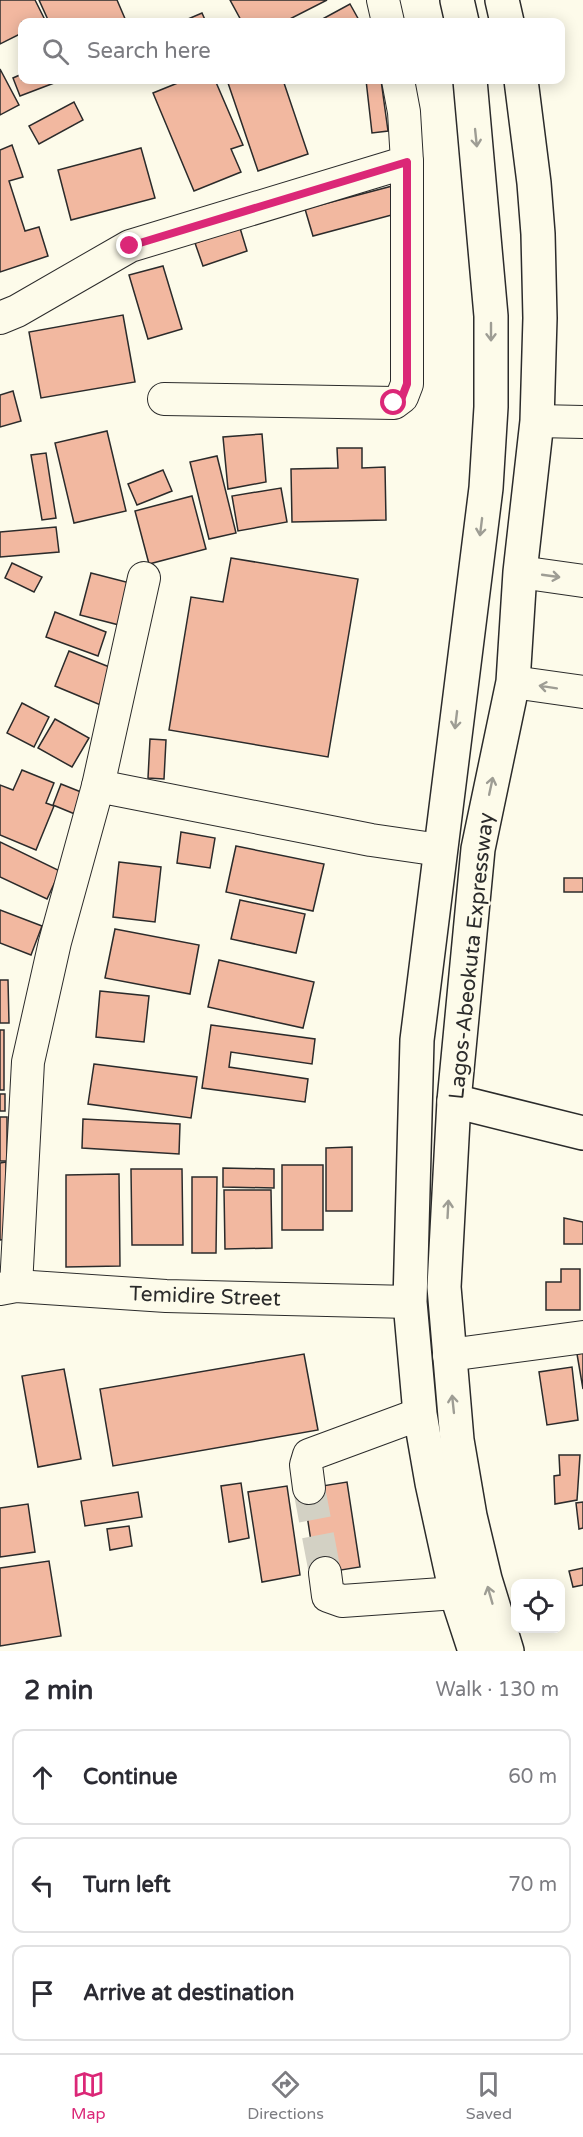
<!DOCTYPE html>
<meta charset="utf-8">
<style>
:root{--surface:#fff;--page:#f2f2f3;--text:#2b2b33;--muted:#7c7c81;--line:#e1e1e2;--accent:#db2777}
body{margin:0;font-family:"Varela Round",sans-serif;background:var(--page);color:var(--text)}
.controls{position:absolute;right:18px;bottom:18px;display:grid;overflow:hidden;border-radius:12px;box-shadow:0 3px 15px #0003}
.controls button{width:54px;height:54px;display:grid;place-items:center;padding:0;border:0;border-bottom:2px solid var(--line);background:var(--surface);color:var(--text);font:30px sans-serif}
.stop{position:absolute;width:18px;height:18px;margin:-14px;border:4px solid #db2777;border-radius:50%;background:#fff}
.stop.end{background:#db2777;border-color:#fff;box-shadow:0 2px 6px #0008}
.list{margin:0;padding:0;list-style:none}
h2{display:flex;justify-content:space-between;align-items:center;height:78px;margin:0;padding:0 24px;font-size:26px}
h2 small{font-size:20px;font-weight:400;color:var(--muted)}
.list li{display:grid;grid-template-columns:39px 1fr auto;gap:18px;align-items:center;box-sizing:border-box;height:96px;margin:0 12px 12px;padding:0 12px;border:2px solid var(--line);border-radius:12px}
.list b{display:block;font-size:22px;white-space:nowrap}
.list em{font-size:20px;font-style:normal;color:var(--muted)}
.icon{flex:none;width:33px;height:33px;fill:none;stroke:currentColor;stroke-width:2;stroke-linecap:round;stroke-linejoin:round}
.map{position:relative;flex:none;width:583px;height:1651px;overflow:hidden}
.search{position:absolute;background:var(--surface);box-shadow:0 3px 15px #0003;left:18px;right:18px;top:18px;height:66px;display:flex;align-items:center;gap:15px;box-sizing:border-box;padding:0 21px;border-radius:12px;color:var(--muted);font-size:22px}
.sheet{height:402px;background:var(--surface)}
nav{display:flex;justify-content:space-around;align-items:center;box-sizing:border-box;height:84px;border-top:2px solid var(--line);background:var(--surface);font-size:16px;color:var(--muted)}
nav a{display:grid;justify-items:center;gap:3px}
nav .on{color:var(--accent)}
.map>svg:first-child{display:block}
.building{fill:#f2b8a0;stroke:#2b2b2b;stroke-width:1.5}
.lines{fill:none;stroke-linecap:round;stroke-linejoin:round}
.minor-tunnel{stroke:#d3d1c4;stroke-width:32;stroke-dasharray:32 16;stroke-linecap:butt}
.minor-casing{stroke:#2b2b2b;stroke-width:34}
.major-casing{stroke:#2b2b2b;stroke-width:36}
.highway-casing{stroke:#2b2b2b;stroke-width:36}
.minor{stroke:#fdfbea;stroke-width:32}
.major{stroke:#fdfbea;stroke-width:33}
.highway{stroke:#fdfbea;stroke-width:33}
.oneway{stroke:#9e9d94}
.route{stroke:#db2777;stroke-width:8}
.labels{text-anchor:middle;stroke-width:4.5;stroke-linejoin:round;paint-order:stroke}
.street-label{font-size:21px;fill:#2b2b2b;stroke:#fdfbea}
</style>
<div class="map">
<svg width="583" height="1651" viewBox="0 0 583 1651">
<rect width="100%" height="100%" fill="#fdfbea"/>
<g class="building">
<path d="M0,0H35L46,22H22V33L0,44Z"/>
<path d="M39,0H117L126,21L122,22H49Z"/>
<path d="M230,0H327L284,22H242Z"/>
<path d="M350,4L360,22H317Z"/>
<path d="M202,13L206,22H181Z"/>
<path d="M0,69L19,105L0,115Z"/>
<path d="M22,74V80H62L20,96L13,78Z"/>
<path d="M185,80H215L243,145L231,149L241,172L194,191L153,93Z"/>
<path d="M227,80H283L308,154L258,171Z"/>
<path d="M366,80H381L388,131L372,133Z"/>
<path d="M74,102L83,120L39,144L29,126Z"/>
<path d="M12,145L23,177L9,181L25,231L39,227L48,256L0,272V150Z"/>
<path d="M141,148L155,198L71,220L58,170Z"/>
<path d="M396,185L403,212L313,236L305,209Z"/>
<path d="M240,228L247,251L203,266L195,243Z"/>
<path d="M163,266L182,329L148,339L129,275Z"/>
<path d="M123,315L135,382L41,398L29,332Z"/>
<path d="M13,391L21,421L0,427V395Z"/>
<path d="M107,431L126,511L74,523L55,443Z"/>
<path d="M262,434L266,482L228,489L223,437Z"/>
<path d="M337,448H362V468L385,467L386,520L292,522L291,469L338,468Z"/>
<path d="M46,453L56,518L42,520L31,455Z"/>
<path d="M217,456L236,533L209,539L190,462Z"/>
<path d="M163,470L172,491L137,505L128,484Z"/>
<path d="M281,488L287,522L238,531L232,496Z"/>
<path d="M192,496L206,549L149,564L135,511Z"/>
<path d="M56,527L59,552L0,557V532Z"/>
<path d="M231,558L358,579L328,757L169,730L191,597L223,602Z"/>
<path d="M12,563L42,577L34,592L5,578Z"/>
<path d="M91,573L130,583L119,625L80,615Z"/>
<path d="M55,612L106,632L98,656L46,637Z"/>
<path d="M69,651L117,670L103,706L55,686Z"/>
<path d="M22,703L49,717L34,747L7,733Z"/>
<path d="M55,719L89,738L72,767L38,748Z"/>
<path d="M150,739L166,740L164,779L148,778Z"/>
<path d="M22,770L54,783L46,803L54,806L36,850L0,835V785L13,790Z"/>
<path d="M61,784L91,796L82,817L53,805Z"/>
<path d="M181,832L215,838L210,868L177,863Z"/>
<path d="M0,842L60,871L47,899L0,877Z"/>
<path d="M236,846L324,864L313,911L226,892Z"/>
<path d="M119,862L161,867L155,922L113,917Z"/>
<rect x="564" y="878" width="19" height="14"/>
<path d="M240,900L305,914L296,953L231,939Z"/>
<path d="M0,910L42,926L31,955L0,943Z"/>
<path d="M115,929L199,945L190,994L105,978Z"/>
<path d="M219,960L314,982L303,1028L208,1007Z"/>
<path d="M0,980H8L9,1023H0Z"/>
<path d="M100,991L149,996L144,1042L96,1037Z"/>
<path d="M211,1025L315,1039L312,1064L231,1052L229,1067L308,1079L305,1102L202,1088Z"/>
<rect x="0" y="1030" width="4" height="60"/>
<path d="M94,1064L197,1077L191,1118L88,1104Z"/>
<rect x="0" y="1094" width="5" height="17"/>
<rect x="0" y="1117" width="7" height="44"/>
<path d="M83,1119L180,1124L179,1154L82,1148Z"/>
<path d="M352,1147V1211H326V1148Z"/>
<path d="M6,1162L7,1239L0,1240V1163Z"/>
<rect x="282" y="1165" width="41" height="65"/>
<path d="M223,1168L274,1169V1188L223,1187Z"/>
<path d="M131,1169H182L183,1245H132Z"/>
<path d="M119,1174L120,1266L66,1267V1175Z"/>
<path d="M192,1177H217L216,1253H192Z"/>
<path d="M224,1190H271L272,1248L225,1249Z"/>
<path d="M564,1218L583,1222V1244H564Z"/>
<path d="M561,1269H580V1310H546V1282H561Z"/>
<path d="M583,1353V1389L577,1354Z"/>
<path d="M304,1354L318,1430L113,1466L100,1389Z"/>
<path d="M572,1367L578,1420L547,1425L539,1372Z"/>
<path d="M64,1369L81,1459L38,1467L22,1376Z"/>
<path d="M559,1455H580L577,1500L555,1504L554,1476L560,1475Z"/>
<path d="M347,1482L360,1567L316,1574L303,1489Z"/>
<path d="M241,1483L249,1538L229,1542L221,1486Z"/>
<path d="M287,1486L300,1575L262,1582L248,1492Z"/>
<path d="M138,1492L142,1517L85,1526L81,1501Z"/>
<path d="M583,1502V1528L579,1529L576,1503Z"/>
<path d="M28,1504L35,1552L0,1557V1508Z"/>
<path d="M129,1526L132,1546L110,1550L107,1529Z"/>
<path d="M49,1561L61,1636L0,1646V1568Z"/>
<path d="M583,1568V1585L573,1587L569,1571Z"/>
</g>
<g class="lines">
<path class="minor-tunnel" d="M309,1488L325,1573"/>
<defs>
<g id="minor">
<path d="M383,0L388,22"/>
<path d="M0,318L17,311L130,246L407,162L404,112L398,80"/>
<path d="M164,399L394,403L402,397L407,384V162"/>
<path d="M537,421L583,422"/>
<path d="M520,572L583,581"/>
<path d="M513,682L583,692"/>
<path d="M98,786L144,578"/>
<path d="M16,1286L28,1062L55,942L98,786L371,840L440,850"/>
<path d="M0,1289L16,1286L166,1296L410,1302"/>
<path d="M449,1355L583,1337"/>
<path d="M309,1488L306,1465L309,1455L420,1414"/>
<path d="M325,1573L328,1596L342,1601L456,1593"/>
</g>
<path id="major" d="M454,1101L583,1133"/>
<g id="highway">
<path d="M457,0L462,22"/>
<path d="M502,0L507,22"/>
<path d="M470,80L491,316V407L486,488L417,1040L410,1302L420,1414L432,1483L456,1593L475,1651"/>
<path d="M507,1651L485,1579L470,1516L457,1440L444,1287L454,1101L478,849L513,682L520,572L537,421L540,318L538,234L534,183L521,80"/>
</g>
</defs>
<use href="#minor" class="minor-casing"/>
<use href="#major" class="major-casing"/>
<use href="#highway" class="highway-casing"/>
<use href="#minor" class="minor"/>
<use href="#major" class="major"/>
<use href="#highway" class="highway"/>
</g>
<defs><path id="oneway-shaft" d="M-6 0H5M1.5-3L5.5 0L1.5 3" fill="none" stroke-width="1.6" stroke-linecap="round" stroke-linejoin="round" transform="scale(1.5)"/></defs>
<g class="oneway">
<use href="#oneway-shaft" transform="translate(476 138) rotate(84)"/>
<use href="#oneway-shaft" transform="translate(491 332) rotate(90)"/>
<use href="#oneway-shaft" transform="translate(481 527) rotate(97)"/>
<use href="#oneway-shaft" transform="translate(551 576) rotate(8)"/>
<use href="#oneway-shaft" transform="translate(548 687) rotate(-171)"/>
<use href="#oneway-shaft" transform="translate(456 720) rotate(97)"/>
<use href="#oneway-shaft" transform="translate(491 786) rotate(-78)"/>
<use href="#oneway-shaft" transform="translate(448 1209) rotate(-87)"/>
<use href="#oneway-shaft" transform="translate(453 1404) rotate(-96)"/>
<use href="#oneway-shaft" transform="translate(490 1595) rotate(-106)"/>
</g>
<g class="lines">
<path class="route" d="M130,246L407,162V384L402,397L394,403"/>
</g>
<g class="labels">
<g class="street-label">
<text transform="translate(471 956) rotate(-84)" y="7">Lagos-Abeokuta Expressway</text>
<text transform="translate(205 1296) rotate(2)" y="7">Temidire Street</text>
</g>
</g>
</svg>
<div class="controls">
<button><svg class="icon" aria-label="locate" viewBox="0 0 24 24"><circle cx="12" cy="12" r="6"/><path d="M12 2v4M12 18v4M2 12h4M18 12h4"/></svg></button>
</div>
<div class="stop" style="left:394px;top:403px"></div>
<div class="stop end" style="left:130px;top:246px"></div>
<div class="search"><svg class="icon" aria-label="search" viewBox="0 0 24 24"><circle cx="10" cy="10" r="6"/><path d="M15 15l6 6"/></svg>Search here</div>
</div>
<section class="sheet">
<h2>2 min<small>Walk · 130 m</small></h2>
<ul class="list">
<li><svg class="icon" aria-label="ahead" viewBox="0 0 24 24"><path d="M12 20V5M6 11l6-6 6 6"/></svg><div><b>Continue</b></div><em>60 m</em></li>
<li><svg class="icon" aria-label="left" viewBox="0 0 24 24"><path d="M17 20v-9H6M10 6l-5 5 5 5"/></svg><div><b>Turn left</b></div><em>70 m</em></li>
<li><svg class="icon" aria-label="arrive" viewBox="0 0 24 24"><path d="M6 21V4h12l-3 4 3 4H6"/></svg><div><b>Arrive at destination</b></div></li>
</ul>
</section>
<nav>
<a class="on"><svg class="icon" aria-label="map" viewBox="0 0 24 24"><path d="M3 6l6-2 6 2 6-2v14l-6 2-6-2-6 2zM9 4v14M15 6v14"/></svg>Map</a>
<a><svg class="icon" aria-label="directions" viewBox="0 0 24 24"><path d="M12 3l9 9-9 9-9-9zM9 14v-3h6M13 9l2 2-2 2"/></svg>Directions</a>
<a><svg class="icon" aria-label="saved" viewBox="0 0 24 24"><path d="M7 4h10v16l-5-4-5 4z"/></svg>Saved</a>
</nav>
